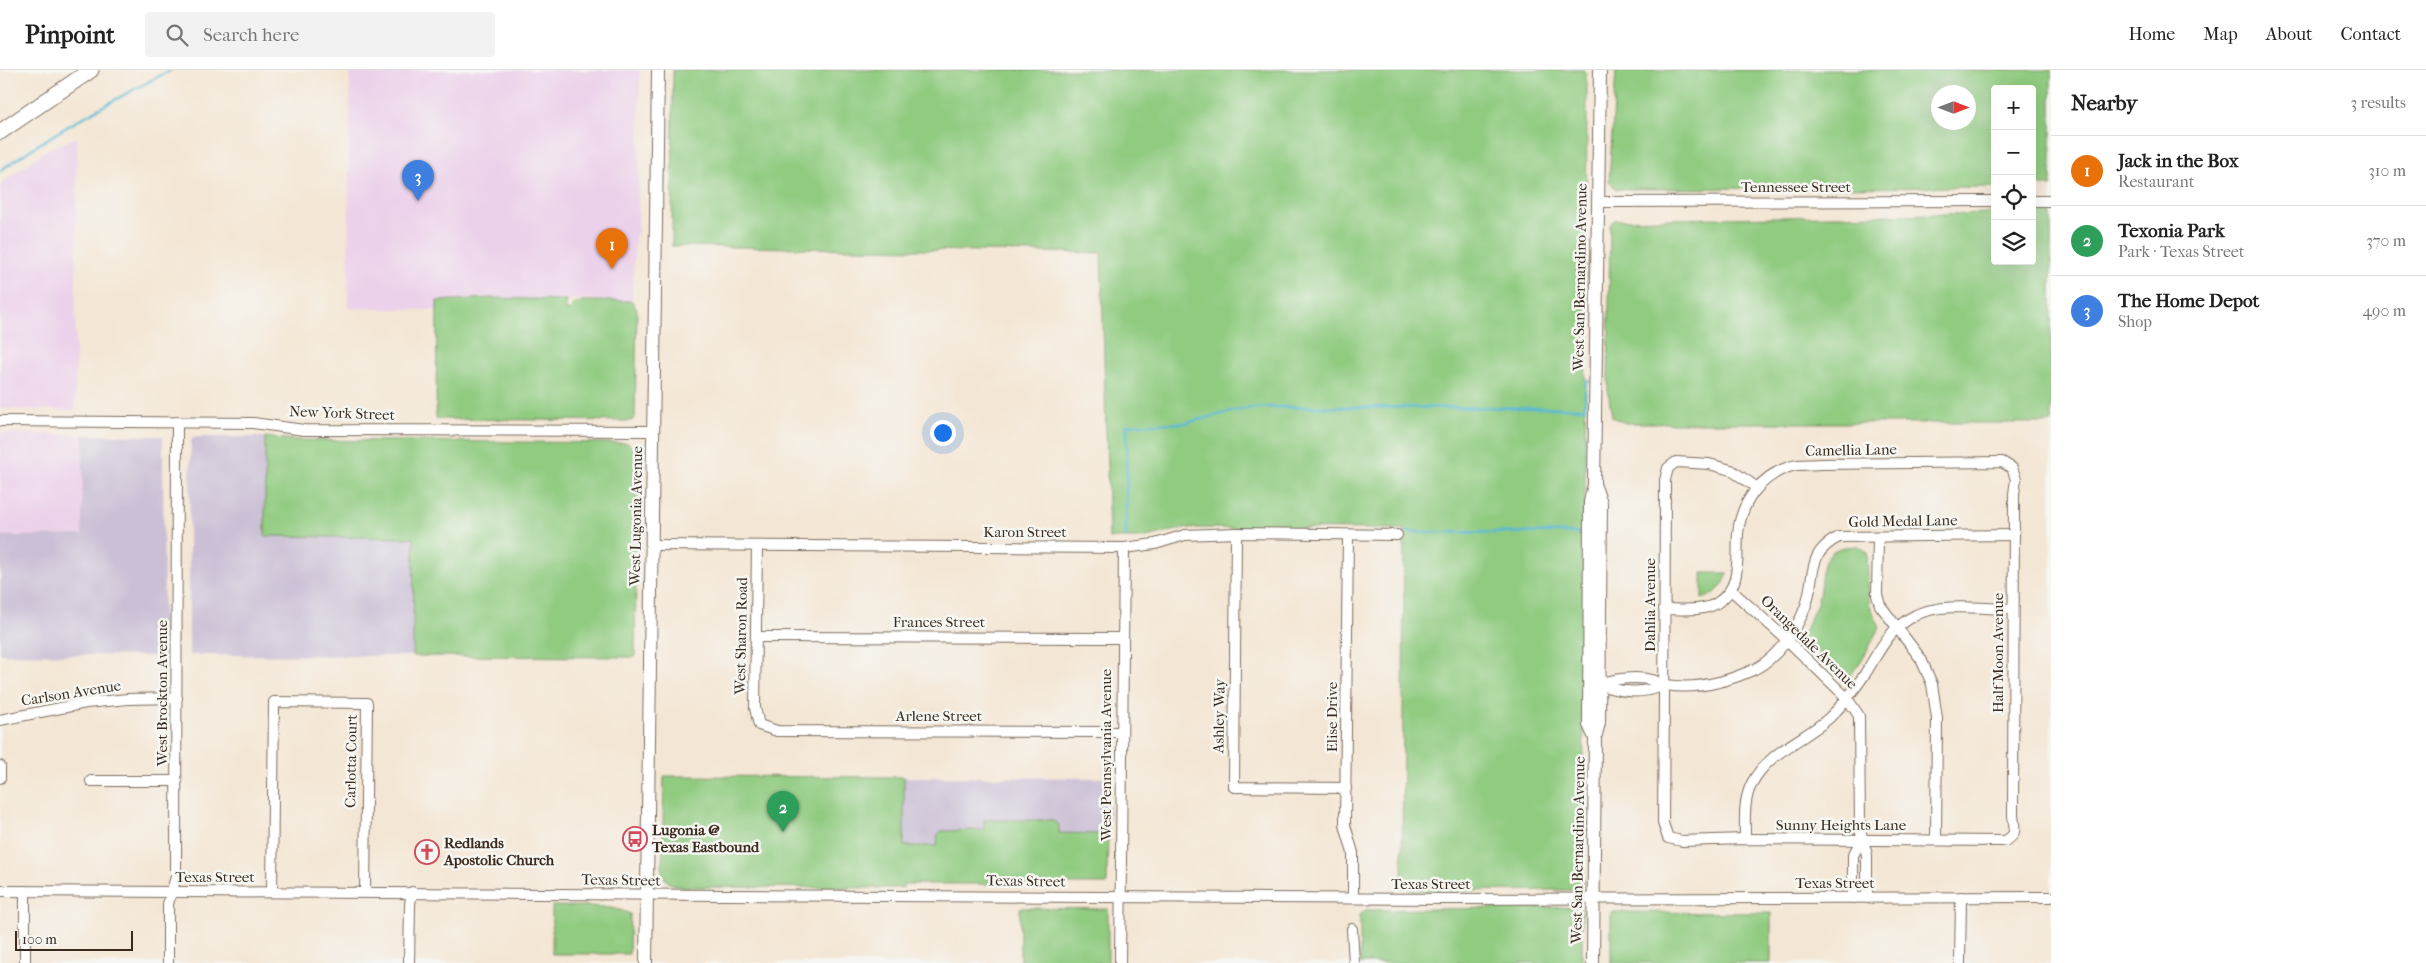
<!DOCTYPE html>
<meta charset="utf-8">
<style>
:root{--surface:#fff;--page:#f2f2f2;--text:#222;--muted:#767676;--line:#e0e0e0;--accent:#d1495b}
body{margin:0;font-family:"IM FELL French Canon",serif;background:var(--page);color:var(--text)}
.controls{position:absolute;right:15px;top:15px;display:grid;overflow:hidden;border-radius:5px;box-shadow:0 5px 20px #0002}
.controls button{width:45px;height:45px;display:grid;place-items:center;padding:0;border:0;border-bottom:1px solid var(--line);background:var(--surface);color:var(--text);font:25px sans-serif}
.compass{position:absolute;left:1931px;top:15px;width:45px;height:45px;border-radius:50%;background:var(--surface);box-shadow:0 5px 20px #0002;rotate:90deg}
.scale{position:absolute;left:15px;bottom:12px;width:118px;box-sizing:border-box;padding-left:5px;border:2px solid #3b2a1e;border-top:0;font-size:14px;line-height:18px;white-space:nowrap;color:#3b2a1e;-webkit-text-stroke:4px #f6f6f2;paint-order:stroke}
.you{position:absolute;left:942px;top:362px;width:18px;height:18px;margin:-12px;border:4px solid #fff;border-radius:50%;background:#1a73e8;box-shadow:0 0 0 8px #1a73e833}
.badge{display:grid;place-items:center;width:32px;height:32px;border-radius:50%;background:var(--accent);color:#fff;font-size:16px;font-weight:700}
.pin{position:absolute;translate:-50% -41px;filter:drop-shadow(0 1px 2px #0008)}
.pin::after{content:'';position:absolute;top:26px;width:18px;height:15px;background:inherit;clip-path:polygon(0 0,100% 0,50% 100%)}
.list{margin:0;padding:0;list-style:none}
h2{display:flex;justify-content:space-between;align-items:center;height:65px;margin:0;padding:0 20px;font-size:21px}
h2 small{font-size:16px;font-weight:400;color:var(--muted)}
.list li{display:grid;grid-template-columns:32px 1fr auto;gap:15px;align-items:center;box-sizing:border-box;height:70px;padding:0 20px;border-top:1px solid var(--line)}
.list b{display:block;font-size:19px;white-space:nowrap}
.list p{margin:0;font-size:16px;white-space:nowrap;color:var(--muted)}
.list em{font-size:16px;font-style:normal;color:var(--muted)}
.icon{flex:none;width:28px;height:28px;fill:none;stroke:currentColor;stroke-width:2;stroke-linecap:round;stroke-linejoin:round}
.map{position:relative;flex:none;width:2051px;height:893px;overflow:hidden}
header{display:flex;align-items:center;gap:30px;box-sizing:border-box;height:70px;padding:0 25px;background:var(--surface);border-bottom:1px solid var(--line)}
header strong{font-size:24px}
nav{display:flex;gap:28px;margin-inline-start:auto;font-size:18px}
.search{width:350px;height:45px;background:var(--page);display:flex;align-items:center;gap:12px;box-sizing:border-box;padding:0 18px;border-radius:5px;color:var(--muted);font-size:19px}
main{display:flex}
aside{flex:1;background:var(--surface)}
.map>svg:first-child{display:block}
.built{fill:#ecd1ea}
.industrial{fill:#cbbfd5}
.green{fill:#90cb80;stroke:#667a4f;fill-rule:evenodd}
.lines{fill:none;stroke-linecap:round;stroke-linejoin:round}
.stream{stroke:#56b8d5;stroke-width:2.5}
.minor-casing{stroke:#7c6c5e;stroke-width:12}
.major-casing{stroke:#7c6c5e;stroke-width:14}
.highway-casing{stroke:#7c6c5e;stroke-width:17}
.minor{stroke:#fff;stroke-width:10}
.major{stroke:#fff;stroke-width:12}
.highway{stroke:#fff;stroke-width:15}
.labels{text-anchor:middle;stroke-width:5;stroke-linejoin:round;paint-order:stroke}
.street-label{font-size:15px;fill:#3b2a1e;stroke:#f6f6f2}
.poi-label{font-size:15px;font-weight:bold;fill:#3b2a1e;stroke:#f6f6f2;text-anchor:start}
</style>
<header>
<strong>Pinpoint</strong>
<div class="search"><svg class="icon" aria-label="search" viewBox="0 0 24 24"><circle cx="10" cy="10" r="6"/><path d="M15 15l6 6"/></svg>Search here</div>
<nav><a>Home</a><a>Map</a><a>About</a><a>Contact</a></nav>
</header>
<main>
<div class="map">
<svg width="2051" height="893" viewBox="0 0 2051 893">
<rect width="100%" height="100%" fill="#f6f6f2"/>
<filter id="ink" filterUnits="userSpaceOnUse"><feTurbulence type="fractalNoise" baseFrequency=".02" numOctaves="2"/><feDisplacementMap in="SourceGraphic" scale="10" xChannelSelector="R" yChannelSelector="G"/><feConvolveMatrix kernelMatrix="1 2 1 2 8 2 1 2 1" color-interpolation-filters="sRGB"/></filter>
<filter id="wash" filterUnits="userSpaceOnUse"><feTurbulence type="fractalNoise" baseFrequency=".0096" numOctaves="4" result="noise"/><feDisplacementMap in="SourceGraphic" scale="20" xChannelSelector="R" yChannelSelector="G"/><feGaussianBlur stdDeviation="1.12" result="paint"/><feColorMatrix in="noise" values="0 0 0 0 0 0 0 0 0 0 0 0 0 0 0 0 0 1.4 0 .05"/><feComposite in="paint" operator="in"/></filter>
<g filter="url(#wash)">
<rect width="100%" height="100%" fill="#f4e6d4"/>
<g class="built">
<path d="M350,0H640L638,162L635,166L632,231L491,228L437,231V240L348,238Z"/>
<path d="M77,67L75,340L0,339V115L45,81Z"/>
<path d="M0,363L83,365L82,465L0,466Z"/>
</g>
<g class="industrial">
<path d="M83,365L163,366L164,586L0,584V466L82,465Z"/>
<path d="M194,367H265L266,466L414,468L413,586L189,585V466L191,370Z"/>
<path d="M904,707L1110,708L1109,764L1059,763L984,750V760L941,761L938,765V776H904Z"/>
</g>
<g class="green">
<path d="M673,0H1585L1587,15L1583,815L1576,820L1413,821L1402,816L1404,459L1185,458L1142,468H1109L1101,183L672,176Z"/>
<path d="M1616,0H2051V116H2032V19H1995V117L1616,119L1609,111ZM1938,22H1968V52H1938Z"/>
<path d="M2032,142H2051V353H1625L1612,347L1608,320L1610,155L1614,150L1995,143V191H2032Z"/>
<path d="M491,228L566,230V240H571L574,233H579L581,231H632L637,240L635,348L631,351L436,349L437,231Z"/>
<path d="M265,367L295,370L628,373L634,379L637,423L635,587L413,586L414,468L265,466Z"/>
<path d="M1858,476L1867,483L1869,533L1880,558L1861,591L1847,610L1804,570C1802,559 1815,542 1818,530C1822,516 1819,497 1829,485C1837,476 1847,477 1858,476Z"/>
<path d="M1702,503H1728C1724,516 1716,525 1702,529Z"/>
<path d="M664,706L904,707V776H937L938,764L941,761L984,760V750H1052L1059,755V763L1108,764L1107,814H903V818L683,817L669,813L662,805Z"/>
<path d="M552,836C577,837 608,833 630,844L629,884H552Z"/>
<path d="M1578,837L1582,842V893H1360V845L1365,840Z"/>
<path d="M1020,838L1108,839V893H1020Z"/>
<path d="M1611,842L1771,843V893H1611Z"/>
</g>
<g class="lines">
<g class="stream">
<path d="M0,101C54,61 112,31 171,0"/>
<path d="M1407,462L1579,463L1584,460"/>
<path d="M1126,467L1127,355L1185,353L1243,339L1267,337L1585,338L1586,311H1590"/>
</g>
</g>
</g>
<g filter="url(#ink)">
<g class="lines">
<defs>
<g id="minor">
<path d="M2032,131H2051"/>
<path d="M1598,132L1995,131"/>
<path d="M0,351L253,353L304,360L653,361"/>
<path d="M1236,463L1234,717L1346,718"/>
<path d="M1348,466L1345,755L1353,783V828"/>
<path d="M1878,467L1877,525L1880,535L1921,589L1932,614L1937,648L1936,770"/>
<path d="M652,475L1124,478L1155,474L1185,465L1236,463L1397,465"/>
<path d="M757,476L755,638L759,655L777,661L1121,662"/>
<path d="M1731,520L1786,569L1847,628L1859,646L1860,759L1867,785V828"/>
<path d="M1664,539C1681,539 1703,542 1717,533C1743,516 1736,490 1738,463C1741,432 1761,405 1792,396C1801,394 1811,395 1819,394L2002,392L2012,398L2016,409L2014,424L2013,746C2015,758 2017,765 2005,771L1745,769L1682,771L1668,768L1663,753C1664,639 1665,524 1665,410L1668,398L1676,392L1709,394L1731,400L1756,417"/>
<path d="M756,567L1122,568"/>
<path d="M1599,614C1615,609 1635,606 1652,610C1657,611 1661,615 1666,615C1697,620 1727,612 1755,599C1777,588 1799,557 1806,535C1816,505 1806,483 1839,467L2014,465"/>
<path d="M1599,614C1620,623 1643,624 1665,615"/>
<path d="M0,650L86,633L128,629L177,628"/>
<path d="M0,696V708"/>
<path d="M91,711H177"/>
<path d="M1745,769C1745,751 1743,730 1752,713C1769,681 1803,671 1829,648C1843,635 1854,620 1865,604C1880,580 1889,558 1916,545C1941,532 1985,539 2013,539"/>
<path d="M0,821L1449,829L2051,827"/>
<path d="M25,821V893"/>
<path d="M272,822L274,632L367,633L365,822"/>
<path d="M1853,828V785L1862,770"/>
<path d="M1352,859L1354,893"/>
<path d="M168,893V834L176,807L177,352"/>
<path d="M409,893L410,834L412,822"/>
<path d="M1120,893L1124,478"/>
<path d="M1960,893L1961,827"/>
</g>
<g id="major">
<path d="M1595,668L1589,655L1590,432L1594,414L1600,0"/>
<path d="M646,893L658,0"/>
<path d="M1593,893L1595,668L1599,653L1601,433L1594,414"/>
</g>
<path id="highway" d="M0,62L91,0"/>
</defs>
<use href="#minor" class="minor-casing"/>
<use href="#major" class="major-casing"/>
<use href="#highway" class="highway-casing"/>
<use href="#minor" class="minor"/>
<use href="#major" class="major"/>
<use href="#highway" class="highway"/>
</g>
</g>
<defs>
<symbol id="bus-ring" viewBox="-11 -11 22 22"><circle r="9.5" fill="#f6f6f2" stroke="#d1495b" stroke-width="1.5"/><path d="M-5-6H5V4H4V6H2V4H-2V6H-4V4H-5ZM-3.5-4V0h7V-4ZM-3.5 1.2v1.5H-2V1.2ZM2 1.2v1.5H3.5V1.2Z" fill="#d1495b"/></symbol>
<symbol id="church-ring" viewBox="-11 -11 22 22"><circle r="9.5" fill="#f6f6f2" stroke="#d1495b" stroke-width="1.5"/><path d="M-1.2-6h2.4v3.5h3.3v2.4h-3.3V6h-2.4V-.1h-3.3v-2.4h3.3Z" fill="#d1495b"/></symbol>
</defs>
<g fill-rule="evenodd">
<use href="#bus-ring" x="621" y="755" width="28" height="28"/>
<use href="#church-ring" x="413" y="768" width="28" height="28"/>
</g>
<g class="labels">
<g class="street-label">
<text x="1796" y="122">Tennessee Street</text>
<text transform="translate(1580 207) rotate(-89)" y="5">West San Bernardino Avenue</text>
<text transform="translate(342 343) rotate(2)" y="5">New York Street</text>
<text transform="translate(1851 380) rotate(-1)" y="5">Camellia Lane</text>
<text transform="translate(636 446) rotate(-89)" y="5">West Lugonia Avenue</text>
<text transform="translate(1903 451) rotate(-1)" y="5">Gold Medal Lane</text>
<text x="1025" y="467">Karon Street</text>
<text transform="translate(1650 535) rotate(-90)" y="5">Dahlia Avenue</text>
<text x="939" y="557">Frances Street</text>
<text transform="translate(741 566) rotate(-89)" y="5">West Sharon Road</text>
<text transform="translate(1809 572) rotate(44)" y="5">Orangedale Avenue</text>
<text transform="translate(1998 583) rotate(-90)" y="5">Half Moon Avenue</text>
<text transform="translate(71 623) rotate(-9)" y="5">Carlson Avenue</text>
<text transform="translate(162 623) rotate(-90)" y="5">West Brockton Avenue</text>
<text x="939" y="651">Arlene Street</text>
<text transform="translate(1219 646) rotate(-89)" y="5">Ashley Way</text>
<text transform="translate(1332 647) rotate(-90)" y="5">Elise Drive</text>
<text transform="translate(1106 685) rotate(-90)" y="5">West Pennsylvania Avenue</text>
<text transform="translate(351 691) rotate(-89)" y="5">Carlotta Court</text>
<text x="1841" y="760">Sunny Heights Lane</text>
<text transform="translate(1578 780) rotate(-89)" y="5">West San Bernardino Avenue</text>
<text x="215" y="812">Texas Street</text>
<text transform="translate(621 810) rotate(1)" y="5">Texas Street</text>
<text transform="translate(1026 811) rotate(1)" y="5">Texas Street</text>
<text x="1835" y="818">Texas Street</text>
<text x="1431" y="819">Texas Street</text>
</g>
<g class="poi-label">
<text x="652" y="765">Lugonia @<tspan x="652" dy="17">Texas Eastbound</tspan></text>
<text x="444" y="778">Redlands<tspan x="444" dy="17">Apostolic Church</tspan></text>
</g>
</g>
</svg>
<div class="controls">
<button>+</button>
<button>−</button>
<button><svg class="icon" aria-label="locate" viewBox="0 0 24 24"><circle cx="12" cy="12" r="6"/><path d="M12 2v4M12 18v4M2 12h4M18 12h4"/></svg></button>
<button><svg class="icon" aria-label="layers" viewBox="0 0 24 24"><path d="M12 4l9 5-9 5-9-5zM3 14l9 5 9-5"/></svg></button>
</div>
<svg class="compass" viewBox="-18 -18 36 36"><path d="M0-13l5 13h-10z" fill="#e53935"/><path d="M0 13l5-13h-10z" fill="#767676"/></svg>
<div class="scale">100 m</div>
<div class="you"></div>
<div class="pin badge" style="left:612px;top:199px;background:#e8710a">1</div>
<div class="pin badge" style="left:783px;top:762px;background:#2e9e5b">2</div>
<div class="pin badge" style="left:418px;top:131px;background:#3f7fe0">3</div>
</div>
<aside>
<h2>Nearby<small>3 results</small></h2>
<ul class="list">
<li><span class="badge" style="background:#e8710a">1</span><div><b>Jack in the Box</b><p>Restaurant</p></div><em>310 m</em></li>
<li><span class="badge" style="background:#2e9e5b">2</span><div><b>Texonia Park</b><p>Park · Texas Street</p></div><em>370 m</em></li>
<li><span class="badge" style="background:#3f7fe0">3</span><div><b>The Home Depot</b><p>Shop</p></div><em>490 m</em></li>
</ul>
</aside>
</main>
